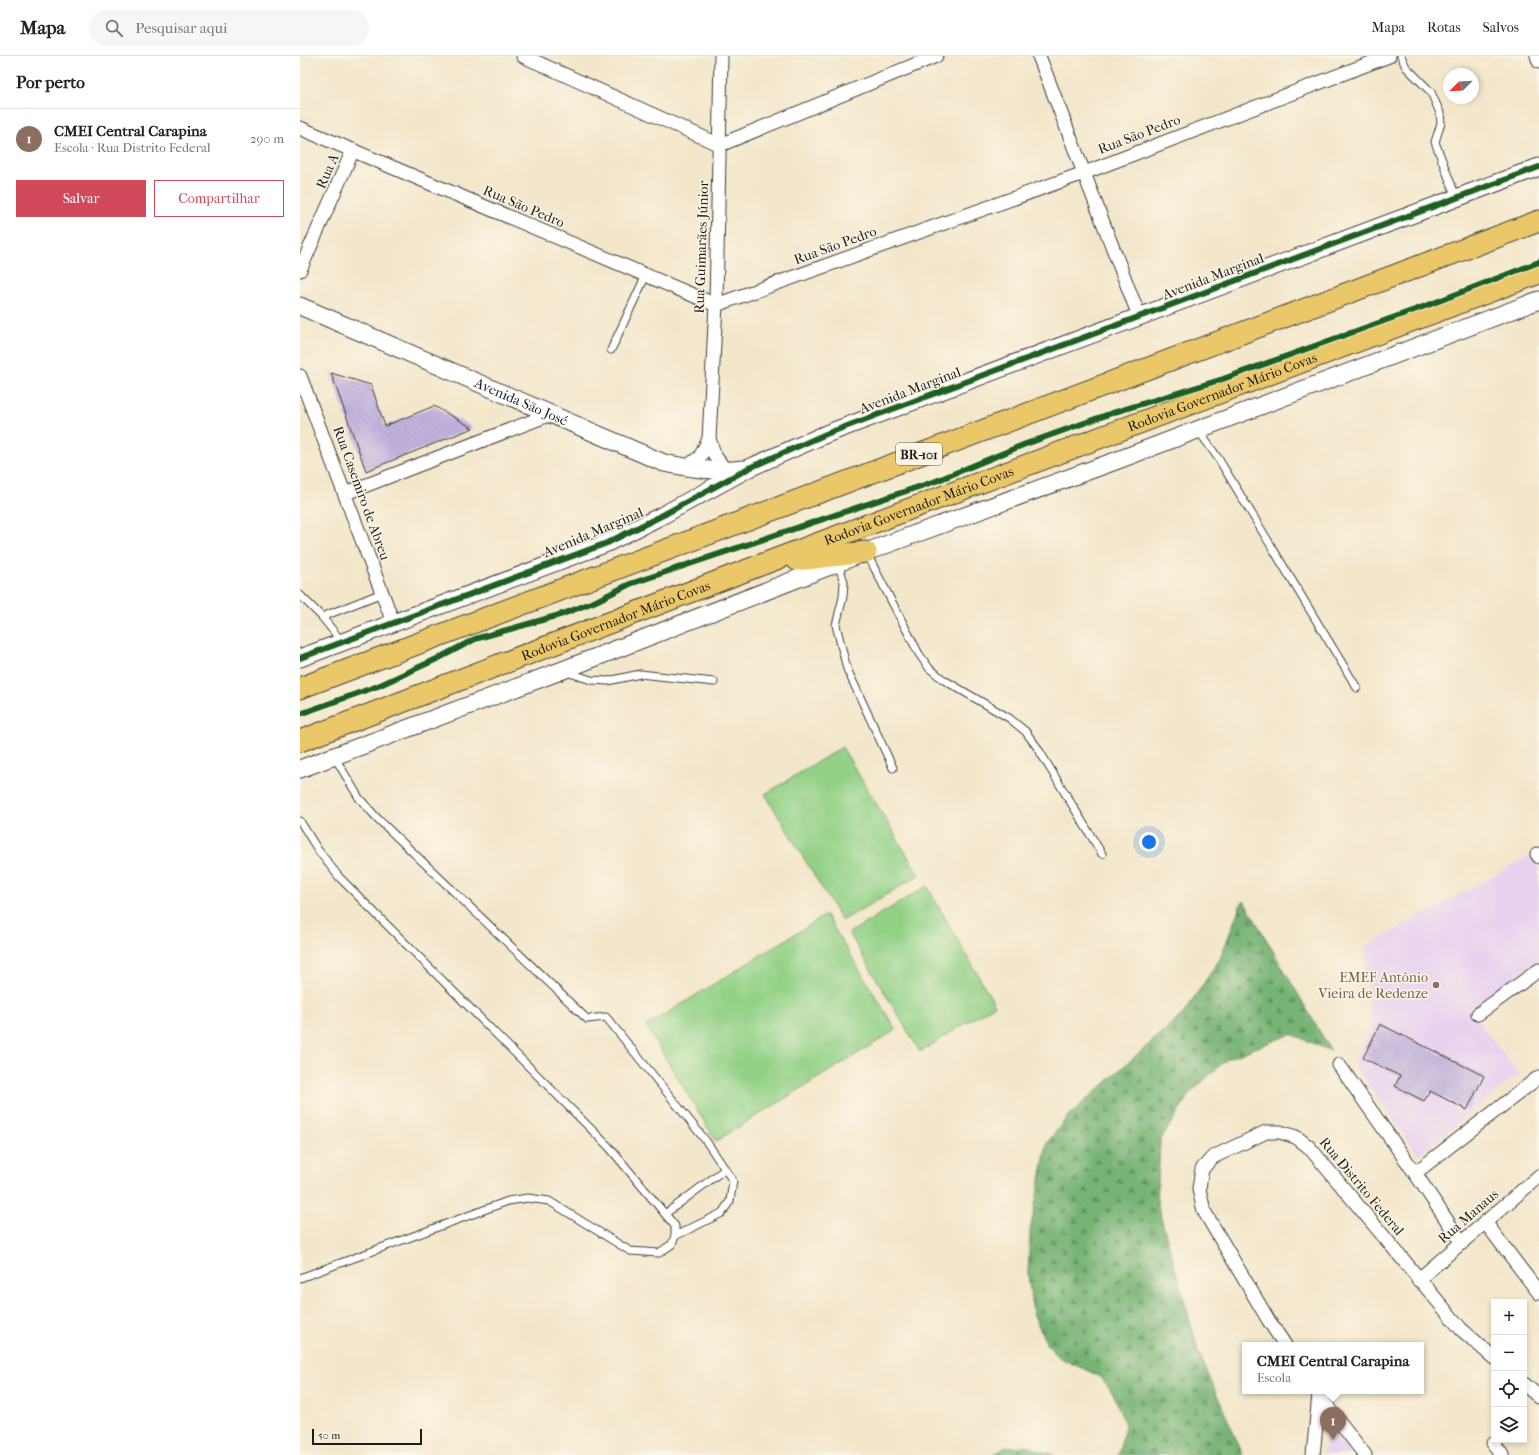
<!DOCTYPE html>
<html lang="pt">
<meta charset="utf-8">
<style>
:root{--surface:#fff;--page:#f6f6f6;--text:#222;--muted:#767676;--line:#e0e0e0;--accent:#d1495b}
body{margin:0;font-family:"IM FELL French Canon",serif;background:var(--page);color:var(--text)}
.controls{position:absolute;right:12px;bottom:12px;display:grid;overflow:hidden;border-radius:0px;box-shadow:0 2px 6px #0003}
.controls button{width:36px;height:36px;display:grid;place-items:center;padding:0;border:0;border-bottom:1px solid var(--line);background:var(--surface);color:var(--text);font:20px sans-serif}
.compass{position:absolute;left:1143px;top:12px;width:36px;height:36px;border-radius:50%;background:var(--surface);box-shadow:0 2px 6px #0003;rotate:246deg}
.scale{position:absolute;left:12px;bottom:10px;width:110px;box-sizing:border-box;padding-left:4px;border:2px solid #1c1c1c;border-top:0;font-size:11px;line-height:14px;white-space:nowrap;color:#1c1c1c;-webkit-text-stroke:3px #fcf5e5;paint-order:stroke}
.you{position:absolute;left:849px;top:786px;width:14px;height:14px;margin:-10px;border:3px solid #fff;border-radius:50%;background:#1a73e8;box-shadow:0 0 0 6px #1a73e833}
.badge{display:grid;place-items:center;width:26px;height:26px;border-radius:50%;background:var(--accent);color:#fff;font-size:13px;font-weight:700}
.pin{position:absolute;translate:-50% -33px;filter:drop-shadow(0 1px 2px #0008)}
.pin::after{content:'';position:absolute;top:21px;width:14px;height:12px;background:inherit;clip-path:polygon(0 0,100% 0,50% 100%)}
.popup{position:absolute;left:942px;top:1286px;width:182px;height:52px;box-sizing:border-box;display:grid;place-content:center;border-radius:0px;background:var(--surface);filter:drop-shadow(0 1px 3px #0005);font-size:13px;white-space:nowrap;color:var(--muted)}
.popup b{font-size:15px;color:var(--text)}
.popup::after{content:'';position:absolute;left:50%;top:100%;margin-left:-8px;border:8px solid transparent;border-top-color:var(--surface)}
.list{margin:0;padding:0;list-style:none}
h2{display:flex;justify-content:space-between;align-items:center;height:52px;margin:0;padding:0 16px;font-size:17px}
h2 small{font-size:13px;font-weight:400;color:var(--muted)}
.list li{display:grid;grid-template-columns:26px 1fr auto;gap:12px;align-items:center;box-sizing:border-box;height:60px;padding:0 16px;border-top:1px solid var(--line)}
.list b{display:block;font-size:15px;white-space:nowrap}
.list p{margin:0;font-size:13px;white-space:nowrap;color:var(--muted)}
.list em{font-size:13px;font-style:normal;color:var(--muted)}
.actions{display:flex;gap:8px;padding:12px 16px}
.actions a{flex:1;padding:9px 0;border:1px solid var(--accent);border-radius:0px;text-align:center;font-size:14px;color:var(--accent)}
.actions .main{background:var(--accent);color:#fff}
.icon{flex:none;width:22px;height:22px;fill:none;stroke:currentColor;stroke-width:2;stroke-linecap:round;stroke-linejoin:round}
.map{position:relative;flex:none;width:1239px;height:1399px;overflow:hidden}
header{display:flex;align-items:center;gap:24px;box-sizing:border-box;height:56px;padding:0 20px;background:var(--surface);border-bottom:1px solid var(--line)}
header strong{font-size:19px}
nav{display:flex;gap:22px;margin-inline-start:auto;font-size:14px}
.search{width:280px;height:36px;background:var(--page);display:flex;align-items:center;gap:10px;box-sizing:border-box;padding:0 14px;border-radius:22px;color:var(--muted);font-size:15px}
main{display:flex}
aside{flex:1;background:var(--surface)}
.map>svg:first-child{display:block}
.built{fill:#e7d2ef}
.green{fill:#93d187;stroke:#587652}
.forest{fill:url(#forest-firs);stroke:#496848}
.building{fill:url(#building-back-hatch)}
.lines{fill:none;stroke-linecap:round;stroke-linejoin:round}
.service-casing{stroke:#3c3a36;stroke-width:9}
.minor-casing{stroke:#3c3a36;stroke-width:15}
.tertiary-casing{stroke:#3c3a36;stroke-width:19}
.primary-casing{stroke:#3c3a36;stroke-width:23}
.service{stroke:#fff;stroke-width:7}
.minor{stroke:#fff;stroke-width:13}
.tertiary{stroke:#fff;stroke-width:17}
.primary{stroke:#eac769;stroke-width:21}
.cycleway-casing{stroke:#fcf5e5;stroke-width:8}
.cycleway{stroke:#1b5e20;stroke-width:6}
.education-dot{fill:#8d6e63;stroke:#fcf5e5;stroke-width:1.5}
.labels{text-anchor:middle;stroke-width:3;stroke-linejoin:round;paint-order:stroke}
.shield{fill:#fcf5e5;stroke:#5f5d58;stroke-width:1}
.shield-label{font-size:13px;font-weight:bold;fill:#1c1c1c}
.street-label{font-size:14px;fill:#1c1c1c;stroke:#fcf5e5}
.education-label{font-size:14px;fill:#785e54;stroke:#fcf5e5;text-anchor:end}
</style>
<header>
<strong>Mapa</strong>
<div class="search"><svg class="icon" aria-label="search" viewBox="0 0 24 24"><circle cx="10" cy="10" r="6"/><path d="M15 15l6 6"/></svg>Pesquisar aqui</div>
<nav><a>Mapa</a><a>Rotas</a><a>Salvos</a></nav>
</header>
<main>
<aside>
<h2>Por perto<small></small></h2>
<ul class="list">
<li><span class="badge" style="background:#8d6e63">1</span><div><b>CMEI Central Carapina</b><p>Escola · Rua Distrito Federal</p></div><em>290 m</em></li>
</ul>
<div class="actions"><a class="main">Salvar</a><a>Compartilhar</a></div>
</aside>
<div class="map">
<svg width="1239" height="1399" viewBox="0 0 1239 1399">
<defs>
<pattern id="forest-firs" width="22" height="20" patternUnits="userSpaceOnUse"><rect width="22" height="20" fill="#76b374"/><path d="M5 1l3.5 6h-7zM16 11l3.5 6h-7z" fill="#60915e"/></pattern>
<pattern id="building-back-hatch" width="6" height="6" patternUnits="userSpaceOnUse"><rect width="6" height="6" fill="#c2b3df"/><path d="M-1 5l2 2M0 0l6 6M5-1l2 2" fill="none" stroke="#a699bf"/></pattern>
</defs>
<rect width="100%" height="100%" fill="#fcf5e5"/>
<filter id="ink" filterUnits="userSpaceOnUse"><feTurbulence type="fractalNoise" baseFrequency=".025" numOctaves="2"/><feDisplacementMap in="SourceGraphic" scale="8" xChannelSelector="R" yChannelSelector="G"/><feConvolveMatrix kernelMatrix="1 2 1 2 8 2 1 2 1" color-interpolation-filters="sRGB"/></filter>
<filter id="wash" filterUnits="userSpaceOnUse"><feTurbulence type="fractalNoise" baseFrequency=".012" numOctaves="4" result="noise"/><feDisplacementMap in="SourceGraphic" scale="16" xChannelSelector="R" yChannelSelector="G"/><feGaussianBlur stdDeviation="0.9" result="paint"/><feColorMatrix in="noise" values="0 0 0 0 0 0 0 0 0 0 0 0 0 0 0 0 0 1.4 0 .05"/><feComposite in="paint" operator="in"/></filter>
<g filter="url(#wash)">
<rect width="100%" height="100%" fill="#f3e7cb"/>
<g class="built">
<path d="M1231,799L1239,813V903L1170,955L1219,1018L1118,1099L1054,1008L1071,973L1065,891Z"/>
<path d="M1028,1369L1052,1399H1023Z"/>
</g>
<g class="green">
<path d="M542,691L619,819L542,865L465,738Z"/>
<path d="M627,830L695,949L620,996L549,877Z"/>
<path d="M526,859L596,974L416,1085L346,970Z"/>
</g>
<g class="forest">
<path d="M944,845L1031,995L991,978L927,1003L890,1037L860,1085L857,1147L899,1297L943,1399H817L819,1398L825,1369L814,1339L801,1321L760,1302L747,1289L733,1257L728,1218L730,1175L747,1087L768,1060L883,958L920,903L941,848Z"/>
<path d="M727,1390L754,1399H693L706,1391Z"/>
</g>
<g id="blocks">
<g class="building">
<path d="M31,317L71,329L85,370L134,350L173,372L66,415Z"/>
<path d="M1080,968L1184,1020L1167,1054L1130,1035L1124,1045L1095,1030L1100,1020L1063,1002Z"/>
</g>
</g>
</g>
<g filter="url(#ink)">
<use href="#blocks" fill-opacity="0" stroke="#3c3a36" stroke-width="1"/>
<g class="lines">
<defs>
<g id="service">
<path d="M1101,0L1106,11L1131,36L1140,57L1141,67L1135,86L1156,141"/>
<path d="M311,294L346,219"/>
<path d="M898,374L918,402L1057,632"/>
<path d="M566,496L619,598L629,612L644,624L709,662L725,675L737,691L802,798"/>
<path d="M538,507L544,526L543,541L536,569L547,613L593,712"/>
<path d="M0,539L22,561L42,586"/>
<path d="M22,561L82,537"/>
<path d="M267,616L291,624L308,625L340,618L414,626"/>
<path d="M34,700L59,742L77,762L287,963L306,961L406,1085L433,1125L430,1145L422,1157L375,1180"/>
<path d="M0,765L18,794L39,821L309,1091L375,1170V1180L372,1188L359,1197L330,1195L249,1145L228,1142L208,1145L0,1222"/>
<path d="M365,1158L425,1113"/>
</g>
<g id="minor">
<path d="M223,0L420,89L636,0"/>
<path d="M739,0L839,260"/>
<path d="M1237,0L1239,6"/>
<path d="M0,72L416,249L784,117L1089,0"/>
<path d="M0,214L53,94"/>
<path d="M0,320L93,566"/>
<path d="M409,383L415,400L426,415"/>
<path d="M386,411L400,401L409,383L416,249L421,0"/>
<path d="M46,437L251,358"/>
<path d="M1237,798L1239,801"/>
<path d="M1178,958L1239,914"/>
<path d="M1039,1009L1115,1117L1162,1187"/>
<path d="M1115,1117L1239,1021"/>
<path d="M1185,1166L1239,1237"/>
<path d="M1118,1224L1239,1120"/>
<path d="M985,1289L969,1265L904,1155L899,1133L902,1113L913,1101L966,1076H980L996,1081L1009,1091L1161,1273L1194,1302"/>
<path d="M1224,1328L1239,1341"/>
<path d="M1016,1335L1065,1399"/>
<path d="M1193,1387L1202,1399"/>
<path d="M1013,1399L1019,1339"/>
</g>
<g id="tertiary">
<path id="s1" d="M0,250L364,407C390,412 416,417 443,413"/>
<path d="M0,602L307,487L363,459L449,412L526,378L1239,111"/>
<path d="M0,713L263,614L566,496L818,404L1239,244"/>
</g>
<g id="primary">
<path d="M497,504L566,496"/>
<path d="M0,632L1239,165"/>
<path id="s2" d="M0,685L463,508L1239,217"/>
</g>
</defs>
<use href="#service" class="service-casing"/>
<use href="#minor" class="minor-casing"/>
<use href="#tertiary" class="tertiary-casing"/>
<use href="#primary" class="primary-casing"/>
<use href="#service" class="service"/>
<use href="#minor" class="minor"/>
<use href="#tertiary" class="tertiary"/>
<use href="#primary" class="primary"/>
<defs>
<g id="cycleway">
<path d="M0,602L307,487L363,459L449,412L526,378L1239,111"/>
<path d="M0,658L78,630L139,602L175,583L263,558L296,545L330,528L636,425L723,389L812,357L923,323L1131,248L1239,206"/>
</g>
</defs>
<use href="#cycleway" class="cycleway-casing"/>
<use href="#cycleway" class="cycleway"/>
</g>
</g>
<circle class="education-dot" cx="1136" cy="929" r="4"/>
<g class="labels">
<rect class="shield" x="596" y="387" width="46" height="22" rx="3"/>
<g class="shield-label">
<text x="619" y="403">BR-101</text>
</g>
<g class="street-label">
<text transform="translate(839 78) rotate(-21)" y="5">Rua São Pedro</text>
<text transform="translate(27 115) rotate(-66)" y="5">Rua A</text>
<text transform="translate(224 150) rotate(23)" y="5">Rua São Pedro</text>
<text transform="translate(535 189) rotate(-20)" y="5">Rua São Pedro</text>
<text transform="translate(401 191) rotate(-88)" y="5">Rua Guimarães Júnior</text>
<text transform="translate(913 220) rotate(-21)" y="5">Avenida Marginal</text>
<text transform="translate(610 334) rotate(-21)" y="5">Avenida Marginal</text>
<text dy="5" stroke="none"><textPath href="#s2" startOffset="986">Rodovia Governador Mário Covas</textPath></text>
<text dy="5" stroke="none"><textPath href="#s1" startOffset="241">Avenida São José</textPath></text>
<text transform="translate(62 437) rotate(70)" y="5">Rua Casemiro de Abreu</text>
<text dy="5" stroke="none"><textPath href="#s2" startOffset="662">Rodovia Governador Mário Covas</textPath></text>
<text transform="translate(293 476) rotate(-23)" y="5">Avenida Marginal</text>
<text dy="5" stroke="none"><textPath href="#s2" startOffset="338">Rodovia Governador Mário Covas</textPath></text>
<text transform="translate(1062 1130) rotate(50)" y="5">Rua Distrito Federal</text>
<text transform="translate(1168 1160) rotate(-41)" y="5">Rua Manaus</text>
</g>
<g class="education-label">
<text x="1128" y="926">EMEF Antônio<tspan x="1128" dy="16">Vieira de Redenze</tspan></text>
</g>
</g>
</svg>
<div class="controls">
<button>+</button>
<button>−</button>
<button><svg class="icon" aria-label="locate" viewBox="0 0 24 24"><circle cx="12" cy="12" r="6"/><path d="M12 2v4M12 18v4M2 12h4M18 12h4"/></svg></button>
<button><svg class="icon" aria-label="layers" viewBox="0 0 24 24"><path d="M12 4l9 5-9 5-9-5zM3 14l9 5 9-5"/></svg></button>
</div>
<svg class="compass" viewBox="-18 -18 36 36"><path d="M0-13l5 13h-10z" fill="#e53935"/><path d="M0 13l5-13h-10z" fill="#767676"/></svg>
<div class="scale">50 m</div>
<div class="you"></div>
<div class="pin badge" style="left:1033px;top:1384px;background:#8d6e63">1</div>
<div class="popup"><b>CMEI Central Carapina</b>Escola</div>
</div>
</main>
